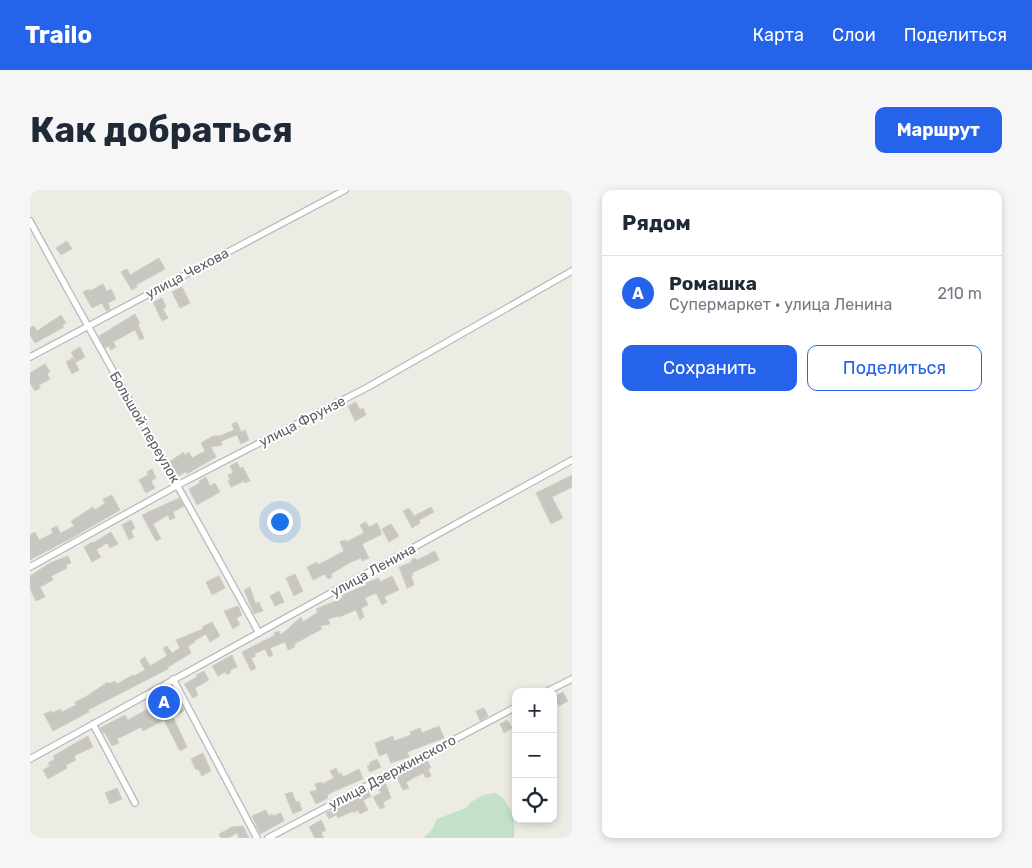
<!DOCTYPE html>
<html lang="ru">
<meta charset="utf-8">
<style>
:root{--surface:#fff;--page:#f6f6f7;--text:#1f2937;--muted:#747a83;--line:#e0e1e3;--accent:#2563eb}
body{margin:0;font-family:Rubik,sans-serif;background:var(--page);color:var(--text)}
.controls{position:absolute;right:15px;bottom:15px;display:grid;overflow:hidden;border-radius:10px;box-shadow:0 2px 8px #0003}
.controls button{width:45px;height:45px;display:grid;place-items:center;padding:0;border:0;border-bottom:1px solid var(--line);background:var(--surface);color:var(--text);font:25px sans-serif}
.you{position:absolute;left:249px;top:331px;width:18px;height:18px;margin:-12px;border:4px solid #fff;border-radius:50%;background:#1a73e8;box-shadow:0 0 0 8px #1a73e833}
.badge{display:grid;place-items:center;width:32px;height:32px;border-radius:50%;background:var(--accent);color:#fff;font-size:16px;font-weight:700}
.pin{position:absolute;translate:-50% -50%;border:2px solid #fff;box-shadow:0 1px 5px #0006}
.list{margin:0;padding:0;list-style:none}
h2{display:flex;justify-content:space-between;align-items:center;height:65px;margin:0;padding:0 20px;font-size:21px}
h2 small{font-size:16px;font-weight:400;color:var(--muted)}
.list li{display:grid;grid-template-columns:32px 1fr auto;gap:15px;align-items:center;box-sizing:border-box;height:75px;padding:0 20px;border-top:1px solid var(--line)}
.list b{display:block;font-size:19px;white-space:nowrap}
.list p{margin:0;font-size:16px;white-space:nowrap;color:var(--muted)}
.list em{font-size:16px;font-style:normal;color:var(--muted)}
.actions{display:flex;gap:10px;padding:15px 20px}
.actions a{flex:1;padding:11px 0;border:1px solid var(--accent);border-radius:10px;text-align:center;font-size:18px;color:var(--accent)}
.actions .main{background:var(--accent);color:#fff}
.icon{flex:none;width:28px;height:28px;fill:none;stroke:currentColor;stroke-width:2;stroke-linecap:round;stroke-linejoin:round}
.map{position:relative;flex:none;width:542px;height:648px;overflow:hidden;border-radius:10px}
header{display:flex;align-items:center;gap:30px;box-sizing:border-box;height:70px;padding:0 25px;background:var(--accent);color:#fff}
header strong{font-size:24px}
nav{display:flex;gap:28px;margin-inline-start:auto;font-size:18px}
.intro{display:flex;align-items:center;justify-content:space-between;box-sizing:border-box;height:120px;padding:0 30px}
h1{margin:0;font-size:35px}
.button{padding:12px 22px;border-radius:10px;background:var(--accent);color:#fff;font-size:18px;font-weight:700}
main{display:flex;gap:30px;padding:0 30px}
aside{flex:1;background:var(--surface);border-radius:10px;box-shadow:0 2px 8px #0003}
.map>svg:first-child{display:block}
.green{fill:#c3e1c8}
.building{fill:#c8c6c0;stroke:#d1cec3}
.lines{fill:none;stroke-linecap:round;stroke-linejoin:round}
.minor-casing{stroke:#b6b8bc;stroke-width:8}
.minor{stroke:#fff;stroke-width:5.5}
.labels{text-anchor:middle;stroke-width:4;stroke-linejoin:round;paint-order:stroke}
.street-label{font-size:14px;fill:#5c5e63;stroke:#fff}
</style>
<header>
<strong>Trailo</strong>
<nav><a>Карта</a><a>Слои</a><a>Поделиться</a></nav>
</header>
<div class="intro"><h1>Как добраться</h1><a class="button">Маршрут</a></div>
<main>
<div class="map">
<svg width="542" height="648" viewBox="0 0 542 648">
<rect width="100%" height="100%" fill="#edece4"/>
<path class="green" d="M465,603C481,610 486,632 484,648H393L402,640L407,629L436,618L441,612L453,605Z"/>
<g class="building">
<path d="M37,51L42,59L31,65L26,58Z"/>
<path d="M129,68L135,79L106,95L107,97L102,100L91,82L97,79L100,85Z"/>
<path d="M73,94L77,101L81,99L86,109L78,113L80,119L76,121L72,113L62,118L53,102L59,99L60,101Z"/>
<path d="M152,97L160,113L150,118L142,102Z"/>
<path d="M132,108L136,117L133,119L138,128L132,131L123,112Z"/>
<path d="M105,124L110,133L108,134L114,148L110,150L105,140L83,152L86,157L81,160L79,156L75,158L69,146Z"/>
<path d="M31,125L36,133L32,135L34,137L5,153L0,145V138L4,136L7,141Z"/>
<path d="M50,157L55,167L46,172L41,162Z"/>
<path d="M43,168L49,180L42,184L36,172Z"/>
<path d="M15,174L20,182L17,184L20,189L9,195L10,198L5,201L0,193V183Z"/>
<path d="M326,212L330,220L333,218L336,225L325,231L318,216Z"/>
<path d="M207,232L211,242L215,240L219,250L211,254L207,245L191,251L192,255L181,257L186,267L157,284L156,282L148,286L139,272L154,262L155,265L159,262L162,268L175,261L171,253L183,246H190L204,240L202,234Z"/>
<path d="M207,272L210,278L213,277L220,291L215,293L214,291L201,297L198,291L200,290L198,285L203,283L200,276Z"/>
<path d="M122,279L126,288L121,291L125,298L116,303L109,290L118,285L117,282Z"/>
<path d="M542,285V297L522,307L533,328L521,334L506,303Z"/>
<path d="M176,287L180,296L185,293L190,302L167,315L159,299L170,293L169,291Z"/>
<path d="M82,305L90,320L45,346L0,370V345L5,342L9,350L23,343L21,339L27,336L30,343L33,342L44,336L41,331L63,317L65,320L75,313L73,309Z"/>
<path d="M149,308L154,316L143,322L145,328L140,330L138,325L123,334L131,349L126,351L112,325Z"/>
<path d="M401,317L404,322L389,330L390,333L382,338L373,321L379,318L384,326Z"/>
<path d="M101,330L105,338L101,341L104,347L99,350L92,335Z"/>
<path d="M336,332L339,337L347,333L352,344L332,354L339,368L332,371L331,368L319,373L301,384L302,387L298,389L295,384L283,390L277,377L287,372L288,375L314,361L310,352L315,350L316,352L334,343L330,335Z"/>
<path d="M361,334L369,346L359,352L352,339Z"/>
<path d="M81,342L88,354L80,358L77,353L66,360L71,367L62,372L54,357L62,352L63,353Z"/>
<path d="M405,361L409,370L382,383L383,385H381L384,395L377,398L369,377L382,372L381,370L385,368L387,370Z"/>
<path d="M38,366L41,373L36,375L37,378L21,386L23,390L10,397L15,407L6,411L0,399V386L20,373Z"/>
<path d="M265,384L273,401L264,406L256,388Z"/>
<path d="M189,386L195,398L182,405L176,392Z"/>
<path d="M362,386L369,400L354,407L357,412L352,415L346,403L335,408L338,415L331,418L334,427L330,430L326,420L309,427V426L298,429L300,434L290,436L292,439L264,454L265,457L258,460L255,452L240,458L243,465L239,467L235,459L224,464L226,466L221,468L226,478L221,481L212,462L245,445L244,443L249,441L251,445L271,427L273,432L288,422L286,419L313,408L312,405L336,395V393L349,388L350,392Z"/>
<path d="M220,397L225,413L229,412L233,421L224,424L214,400Z"/>
<path d="M249,401L254,412L245,416L240,406Z"/>
<path d="M208,416L212,425L206,428L210,434L203,439L194,421Z"/>
<path d="M182,432L190,446L180,452L176,444L164,451L165,452L158,456L161,463L138,477V479L58,520L59,522L23,541L14,524L21,521L22,523L30,519L32,522L46,515L45,512L57,506L78,492L79,494L85,491L87,494L103,485L104,486L115,480L110,470L115,467L120,476L137,466L133,458L137,456L142,463L150,458L146,450L173,439L172,437Z"/>
<path d="M202,465L207,477L200,480L201,482L197,485L195,482L188,486L182,476Z"/>
<path d="M174,481L179,490L165,498L168,505L163,508L154,494L167,487L166,485Z"/>
<path d="M533,502L538,511L529,516L525,506Z"/>
<path d="M143,505L149,516L151,515L154,521L143,527L157,557L150,561L134,530L113,541L111,537L87,549L89,553L82,556L75,543H73L70,538L95,525L98,530Z"/>
<path d="M454,518L458,526L450,531L446,521Z"/>
<path d="M477,530L482,538L474,543L470,534Z"/>
<path d="M409,536L414,548L377,562L379,567L361,573L357,563L349,566L345,553L363,546L364,551L381,545L380,542L390,538L392,543Z"/>
<path d="M58,546L63,557L44,566L46,570L36,575L37,578L18,589L13,580L20,576L18,573L25,569L23,566Z"/>
<path d="M173,563L181,581L172,586L168,579L166,580L161,569Z"/>
<path d="M347,569L351,577L340,582L337,576L340,575L339,573Z"/>
<path d="M397,570L401,578L398,579L401,586L396,588L393,583L376,592L379,598L373,600L366,586Z"/>
<path d="M306,578L309,584L311,583L313,587L329,579L333,589L307,600L297,605L298,608L286,614L280,602L287,600L285,594L291,592L292,594L304,588L300,581Z"/>
<path d="M355,592L361,608L353,612L355,617L350,619L343,607L351,603L347,596Z"/>
<path d="M87,598L92,609L80,614L75,603Z"/>
<path d="M338,600L341,607L333,610L338,620L330,624L328,620L324,623L323,621L308,628L306,625L299,629L296,623L319,613L318,612Z"/>
<path d="M262,602L266,612L269,611L272,620L263,624L255,604Z"/>
<path d="M236,620L239,626L242,624L243,626L251,623L254,631L230,644L222,626Z"/>
<path d="M291,630L296,640L291,643L294,648H285L279,637Z"/>
<path d="M213,636L219,648H209L207,643L198,648H191L189,644L202,637Z"/>
</g>
<g class="lines">
<defs>
<g id="minor">
<path d="M0,31C75,169 154,305 229,443"/>
<path d="M0,167L315,0"/>
<path d="M0,377L148,295L338,197L542,81"/>
<path d="M143,489L227,648"/>
<path d="M516,502L542,489"/>
<path d="M63,534L105,613"/>
<path d="M0,569L542,270"/>
<path d="M238,648L486,517"/>
</g>
</defs>
<use href="#minor" class="minor-casing"/>
<use href="#minor" class="minor"/>
</g>
<g class="labels">
<g class="street-label">
<text transform="translate(157 83) rotate(-28)" y="5">улица Чехова</text>
<text transform="translate(272 231) rotate(-27)" y="5">улица Фрунзе</text>
<text transform="translate(115 237) rotate(60)" y="5">Большой переулок</text>
<text transform="translate(343 380) rotate(-29)" y="5">улица Ленина</text>
<text transform="translate(362 582) rotate(-28)" y="5">улица Дзержинского</text>
</g>
</g>
</svg>
<div class="controls">
<button>+</button>
<button>−</button>
<button><svg class="icon" aria-label="locate" viewBox="0 0 24 24"><circle cx="12" cy="12" r="6"/><path d="M12 2v4M12 18v4M2 12h4M18 12h4"/></svg></button>
</div>
<div class="you"></div>
<div class="pin badge" style="left:134px;top:512px">A</div>
</div>
<aside>
<h2>Рядом<small></small></h2>
<ul class="list">
<li><span class="badge">A</span><div><b>Ромашка</b><p>Супермаркет · улица Ленина</p></div><em>210 m</em></li>
</ul>
<div class="actions"><a class="main">Сохранить</a><a>Поделиться</a></div>
</aside>
</main>
